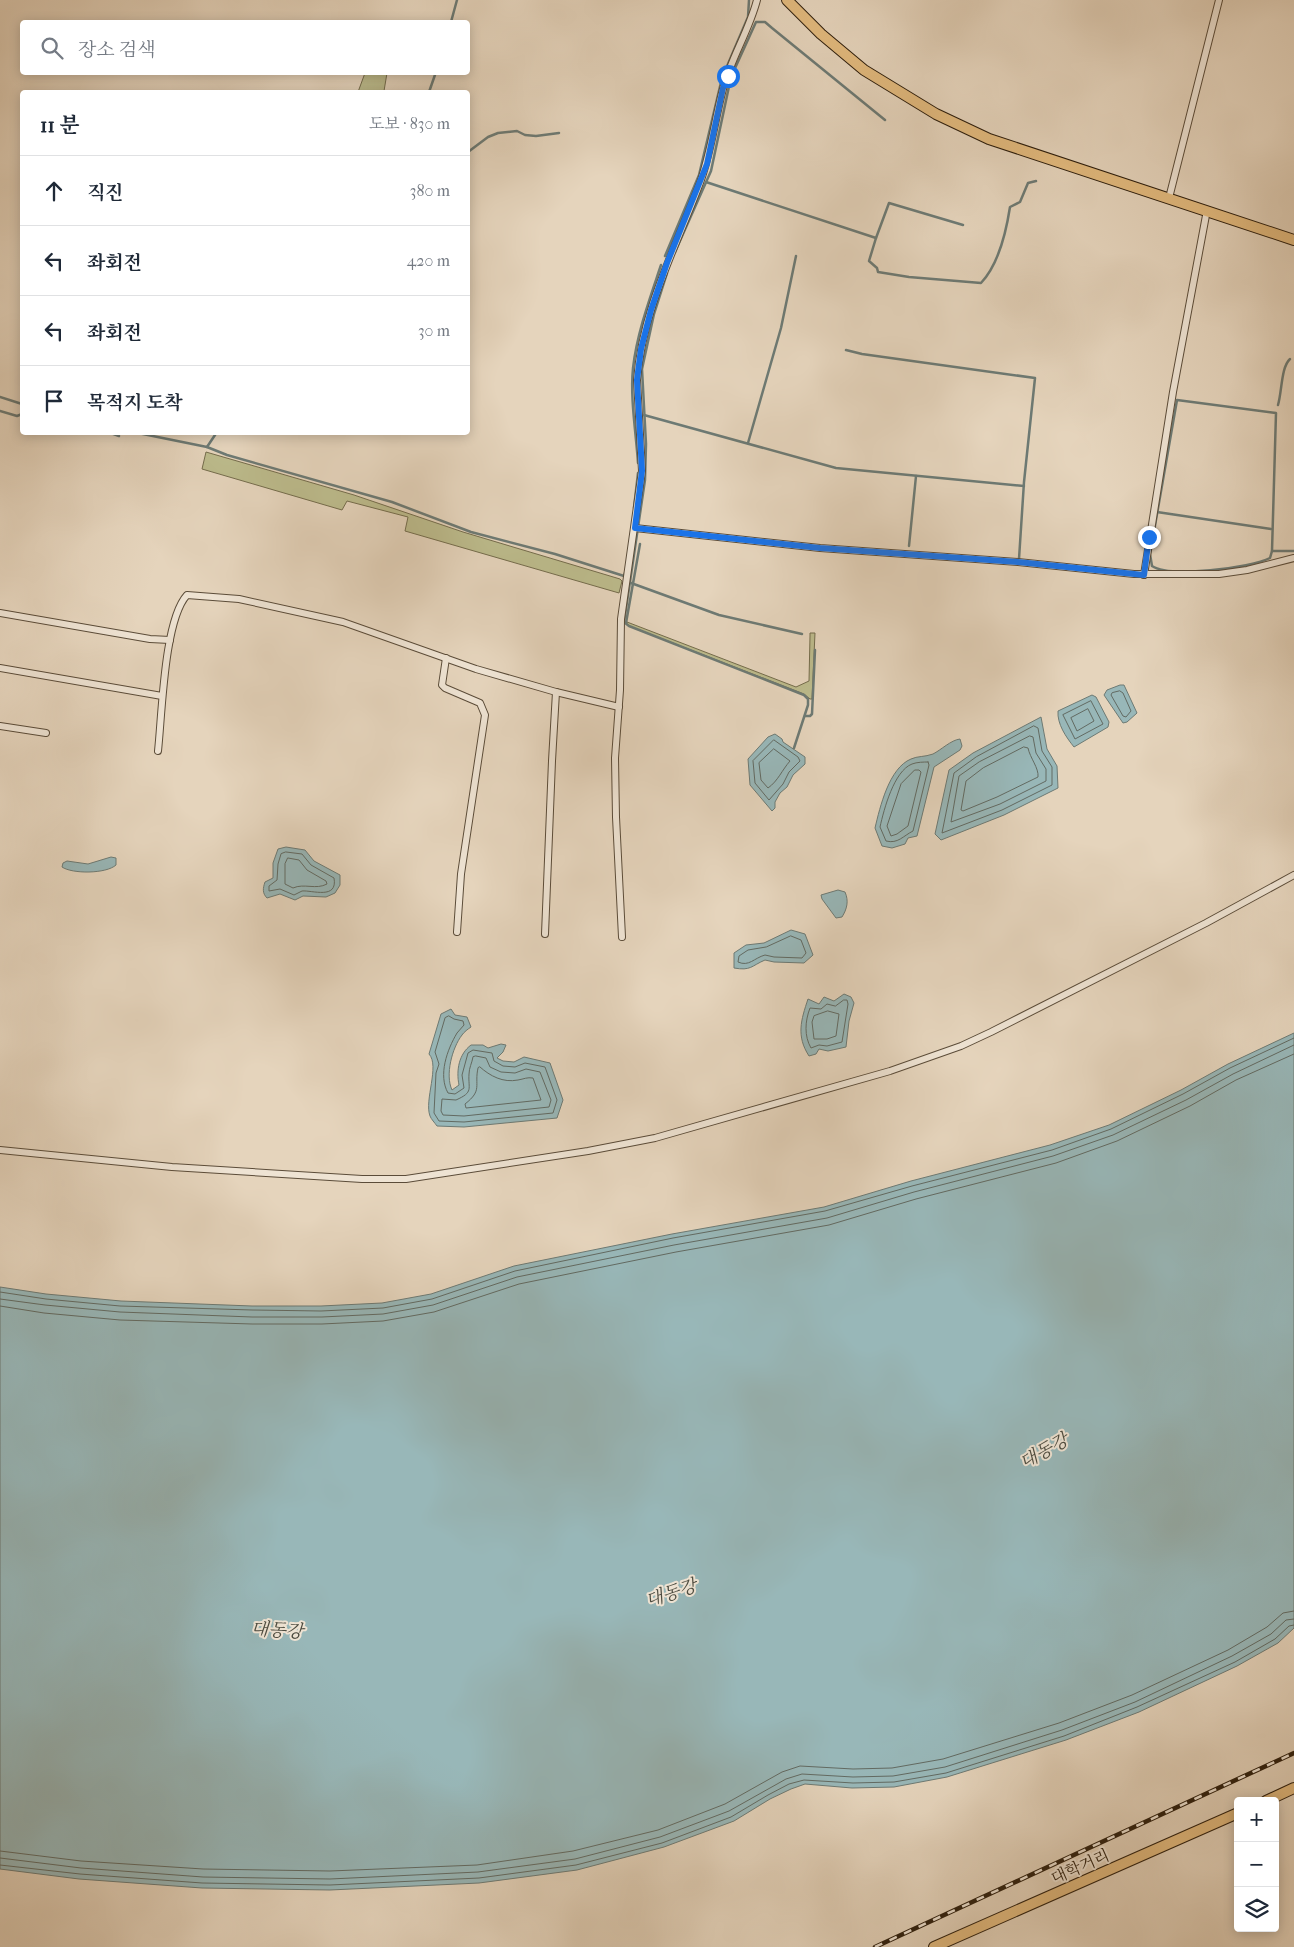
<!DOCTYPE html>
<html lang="ko">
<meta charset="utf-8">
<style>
:root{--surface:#fff;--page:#f6f6f7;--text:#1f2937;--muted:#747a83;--line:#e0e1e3}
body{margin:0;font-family:"IM FELL French Canon","Noto Serif KR",serif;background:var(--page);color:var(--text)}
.controls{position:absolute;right:15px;bottom:15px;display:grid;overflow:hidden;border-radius:5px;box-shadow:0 2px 12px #0003}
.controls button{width:45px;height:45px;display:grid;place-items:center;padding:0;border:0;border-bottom:1px solid var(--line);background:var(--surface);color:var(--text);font:25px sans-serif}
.stop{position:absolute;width:15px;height:15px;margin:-11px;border:4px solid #1a73e8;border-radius:50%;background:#fff}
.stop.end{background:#1a73e8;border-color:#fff;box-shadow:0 1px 5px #0008}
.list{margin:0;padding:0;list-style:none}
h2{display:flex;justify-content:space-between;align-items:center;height:65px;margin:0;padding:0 20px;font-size:21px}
h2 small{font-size:16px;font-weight:400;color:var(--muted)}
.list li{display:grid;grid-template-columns:32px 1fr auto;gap:15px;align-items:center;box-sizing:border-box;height:70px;padding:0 20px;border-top:1px solid var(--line)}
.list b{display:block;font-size:19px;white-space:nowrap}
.list em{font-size:16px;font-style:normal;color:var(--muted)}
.icon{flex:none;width:28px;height:28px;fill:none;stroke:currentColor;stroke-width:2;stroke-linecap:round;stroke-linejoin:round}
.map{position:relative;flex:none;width:1294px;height:1947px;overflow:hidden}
.search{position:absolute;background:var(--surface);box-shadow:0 2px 12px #0003;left:20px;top:20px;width:450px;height:55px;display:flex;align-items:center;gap:12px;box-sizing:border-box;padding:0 18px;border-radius:5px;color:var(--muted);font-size:19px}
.panel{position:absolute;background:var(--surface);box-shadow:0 2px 12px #0003;left:20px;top:90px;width:450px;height:345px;border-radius:5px}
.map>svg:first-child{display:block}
.green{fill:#bcbb8c;stroke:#746c4c}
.water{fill:#98b7b8;stroke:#6d7a74}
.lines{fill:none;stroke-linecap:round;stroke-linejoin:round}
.shore{stroke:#626a62;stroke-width:1}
.stream{stroke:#6d7a74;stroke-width:2.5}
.street-casing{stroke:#5b4c39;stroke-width:8}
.primary-casing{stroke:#2d1e0d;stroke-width:12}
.street{stroke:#eee3d3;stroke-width:6}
.primary{stroke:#e2ba7e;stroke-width:10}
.rail-casing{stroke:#2d1e0d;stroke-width:4.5}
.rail{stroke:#eee3d3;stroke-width:2.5;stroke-dasharray:8;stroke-linecap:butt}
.route{stroke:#1a73e8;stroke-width:6}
.labels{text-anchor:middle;stroke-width:4;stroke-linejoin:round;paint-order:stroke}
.street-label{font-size:16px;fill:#2d1e0d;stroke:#eee3d3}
.water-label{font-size:18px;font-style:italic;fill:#4d4c40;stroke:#eee3d3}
</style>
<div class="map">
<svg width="1294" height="1947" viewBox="0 0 1294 1947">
<rect width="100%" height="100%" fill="#e5d4bc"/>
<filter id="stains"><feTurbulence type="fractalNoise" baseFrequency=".004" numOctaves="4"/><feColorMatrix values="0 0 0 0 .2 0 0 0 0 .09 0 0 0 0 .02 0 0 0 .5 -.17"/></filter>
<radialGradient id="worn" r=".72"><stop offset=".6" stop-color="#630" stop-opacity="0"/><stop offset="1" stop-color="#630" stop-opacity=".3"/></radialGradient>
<g class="green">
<path d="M365,73H387L384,91L390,92H358Z"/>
<path d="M206,452L354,495L463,532L620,579L622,581L619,593L405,531L408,517L347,501L342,510L202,469Z"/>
<path d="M627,622L796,687L809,681L810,636V633H815L812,699H810L804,694L629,626L626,624Z"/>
</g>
<g class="water">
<path d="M1120,685H1124L1137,713L1127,722L1123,723L1104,695L1107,690Z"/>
<path d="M1092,695L1096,697L1109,722L1108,727L1074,747C1066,737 1057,724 1058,711Z"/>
<path d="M1041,717L1047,749L1057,766L1058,788L1004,815L941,840L935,834L949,770L973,753Z"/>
<path d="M775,734L782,739L783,742L805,757V764L793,775L787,787L780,793L775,802V808L772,811L750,785L748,759L768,737Z"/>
<path d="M960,739L962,746L960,750L934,767L917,836L908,838L905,844L892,848L882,846L875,828C880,807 889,768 911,759C917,756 925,757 933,754C941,750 951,740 960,739Z"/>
<path d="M286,847L305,850L314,861L340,875V885L335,893L326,897L303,896L295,900L280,894L267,898C262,893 263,888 265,882L273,878V863L278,849Z"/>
<path d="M111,857L116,858V865C106,874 72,874 62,867L63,863L67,861L88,864Z"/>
<path d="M838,890L845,892C849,901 847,909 842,917L836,918L822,899L821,895Z"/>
<path d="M791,930L805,934L813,955L804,963L774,962L765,960C751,966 751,971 734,968V953L746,945L764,943Z"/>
<path d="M844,994L851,997L854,1003L849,1021L846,1047L828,1051L819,1049L816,1054L809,1056C796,1036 801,1020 808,999L819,1004L824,997L834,1001Z"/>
<path d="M451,1009L455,1015L467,1017L471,1027C468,1029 464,1032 462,1035C452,1048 445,1075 452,1090L459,1085C456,1070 459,1054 471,1045H483L488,1048L501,1044L506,1045L503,1052L497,1058L503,1061L514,1062L524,1057L550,1063L563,1100L557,1118L464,1127L437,1126C435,1123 431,1119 430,1116C424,1100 440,1066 429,1054L441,1014Z"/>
<path d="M1294,1033V1628L1278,1643L1237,1666L1139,1712L1066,1740L947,1777L894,1787L852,1788L805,1784L791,1789L770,1799L734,1821L664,1847L577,1870L479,1883L330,1890L202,1888L79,1879L0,1869V1287L46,1294L121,1301L252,1306H321L382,1303L431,1294L514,1266L672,1234L824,1207L911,1181L1050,1145L1109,1125L1181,1090L1228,1064Z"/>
</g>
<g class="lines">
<g class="shore">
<path d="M1120,691L1123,693L1131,711L1126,717L1123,716L1111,695L1112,693Z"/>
<path d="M1091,701L1103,724L1075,739L1063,715Z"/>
<path d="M1088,709L1094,721L1077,731L1071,718Z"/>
<path d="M1034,726L1038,728L1042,751L1052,767V785L1002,810L942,833L954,773L976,757Z"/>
<path d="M1030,736L1033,737L1036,753L1046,769V781L1000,804L951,822L959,776L979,762Z"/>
<path d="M774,740L798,757L800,761L789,772L783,784L769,800L755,783L753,761Z"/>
<path d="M1024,747L1028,748C1030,758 1039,768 1038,777L997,797L963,811L961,810L966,781L983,768Z"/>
<path d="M774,749L790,761C782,770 778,781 768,788L761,780L759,763Z"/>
<path d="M928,762L929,765L913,831C903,836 898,844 886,841L880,827C884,809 894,771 912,764C917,762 924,762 928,762Z"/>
<path d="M915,770H919L921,772L908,826L897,834L891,836L887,826L901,784Z"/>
<path d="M286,852L302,854L311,865L334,878C338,900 312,890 302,891C299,892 297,894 294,895L280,889L269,891V886L277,880L278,864L281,854Z"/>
<path d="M288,858L299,860L307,870L326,881L327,884C316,890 304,883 293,888L285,884V864Z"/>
<path d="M791,936L801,940L806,953L802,958L774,957L765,955C754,958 749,967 738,962L739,956L748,950L766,947Z"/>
<path d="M844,1000H847L848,1004L842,1042L827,1046L819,1045L811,1048C804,1036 805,1021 810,1008L821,1009L827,1004L835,1006Z"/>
<path d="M828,1011L839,1014L836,1036L827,1039H814L812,1022L814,1016Z"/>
<path d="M449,1016L454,1019L463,1021L464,1025C462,1028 459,1030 457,1033C447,1050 438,1075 448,1093L455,1094L464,1088L462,1075L468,1053L473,1050L492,1053L494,1061L503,1066L515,1067L525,1063L545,1067L557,1100L553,1113L464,1122L439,1121L434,1113L436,1073L439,1064L435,1052L445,1018Z"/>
<path d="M476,1056L486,1058L490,1067L501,1072L515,1073L526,1069L540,1072L551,1100L549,1107L464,1116L443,1115L441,1111L442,1099L456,1100C474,1092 468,1089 469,1074C469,1068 472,1063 473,1057Z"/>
<path d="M480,1067C490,1076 503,1083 518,1080C524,1079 527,1077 533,1078L541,1100L466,1108L465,1104C483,1090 474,1086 478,1068Z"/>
<path d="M0,1292L46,1299L120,1306L252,1310L321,1311L383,1308L432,1299L515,1271L673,1238L825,1211L912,1186L1052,1150L1111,1129L1183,1094L1230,1068L1294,1038"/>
<path d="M0,1299L45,1305L120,1312L252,1317H322L383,1314L433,1305L517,1277L674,1245L827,1218L914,1192L1053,1156L1113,1135L1186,1100L1233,1074L1294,1045"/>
<path d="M0,1306L44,1313L120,1320L252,1324H322L383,1321L434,1312L519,1284L676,1252L829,1225L916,1199L1056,1163L1117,1141L1190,1106L1236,1080L1294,1054"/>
<path d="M0,1851L81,1861L203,1869L330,1871L477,1865L573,1851L658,1830L725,1804L782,1772L800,1766L853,1769L892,1768L943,1759L1059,1723L1132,1695L1228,1650L1267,1627L1283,1613L1294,1611"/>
<path d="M0,1858L81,1868L203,1877L330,1879L478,1872L575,1859L660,1837L729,1811L786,1779L802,1774L853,1777L893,1776L945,1767L1062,1730L1135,1702L1232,1656L1271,1634L1286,1620L1294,1619"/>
<path d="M0,1865L80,1874L202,1883L330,1885L479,1878L576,1865L662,1843L731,1817L768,1795L789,1784L804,1780L853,1783L894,1782L946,1773L1064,1736L1137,1707L1235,1662L1275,1639L1289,1626L1294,1625"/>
</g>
<g class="stream">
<path d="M451,22L457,0"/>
<path d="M429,92L436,72"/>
<path d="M468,152L488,137L498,133L517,131L525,135L536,136L559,133"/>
<path d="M706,182L876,238L889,203L963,225"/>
<path d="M876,238L869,261L877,268L878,272L909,277L981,283C999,264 1006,233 1010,207L1020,202L1028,183L1036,181"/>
<path d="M675,252L711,171L731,77L756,22H765L772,28L885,120"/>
<path d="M665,256L699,175L722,78L748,17L749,0"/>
<path d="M667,273L654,314L642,369L646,444L645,480L624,622L629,626L804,695L808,699V705L794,748"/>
<path d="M846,350L862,354L1035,378L1024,482L1019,559"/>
<path d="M0,397L22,404"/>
<path d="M1177,400L1276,413L1272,551L1270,558C1251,568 1169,578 1152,566L1150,554Z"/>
<path d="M1278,405C1282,392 1281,367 1290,359"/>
<path d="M0,411L17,416L22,414"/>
<path d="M644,415L836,468L1024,486"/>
<path d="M108,432L119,436"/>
<path d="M133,432L207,447L217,432"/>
<path d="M748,443L781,328L796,256"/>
<path d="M207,447L227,455L392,502L471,532L555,554L624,576L625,573"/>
<path d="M638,463C636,432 630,399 633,368C637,333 650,298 661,265"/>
<path d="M634,508L638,473"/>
<path d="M1157,512L1271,529"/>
<path d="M909,546L916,476"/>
<path d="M1272,551H1294"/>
<path d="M631,583L719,615L802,634"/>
<path d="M626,623L640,544"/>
<path d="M805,716H810L812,714L815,650"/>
</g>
<defs>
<g id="street">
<path d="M1169,198L1219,0"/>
<path d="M635,528L820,548L1018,562L1134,574H1219L1247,570L1294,558"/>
<path d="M1144,575L1173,392L1207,210"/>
<path d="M0,613L150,639L170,640"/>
<path d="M446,658L442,685L445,688L480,703L485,715L461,874L457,932"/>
<path d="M0,668L162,696"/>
<path d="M0,726L46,733"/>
<path d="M158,751C162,715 164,620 187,595L239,599L343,622L476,669L556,692L619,707"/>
<path d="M545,934L552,761L556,692"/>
<path d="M622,937L616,817L615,758L620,690L621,619L642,471L637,380C642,312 674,251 698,188C711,156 714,122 723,89C731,58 749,31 757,0"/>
<path d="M0,1150L172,1167L362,1179H406L588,1151L655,1138L890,1071L961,1046L991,1032L1206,923L1294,875"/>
</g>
<g id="primary">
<path d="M787,0L821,34L864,70L936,114L989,139L1294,240"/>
<path d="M1266,1801L1294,1788"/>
<path d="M934,1947L1238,1813"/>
</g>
</defs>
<use href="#street" class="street-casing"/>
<use href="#primary" class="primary-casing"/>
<use href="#street" class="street"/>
<use href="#primary" class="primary"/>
<defs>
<path id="rail" d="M875,1947L1294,1753"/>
</defs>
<use href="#rail" class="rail-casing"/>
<use href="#rail" class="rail"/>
</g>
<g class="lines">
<path class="route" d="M728,76L723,88L707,164L667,263L651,310L641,349L637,380L642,471L635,528L820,548L1018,562L1144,575L1149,537"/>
</g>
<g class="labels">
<g class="street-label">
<text transform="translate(1080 1866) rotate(-24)" y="6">대학거리</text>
</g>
<g class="water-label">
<text transform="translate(1044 1451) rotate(-29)" y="6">대동강</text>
<text transform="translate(671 1593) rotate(-18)" y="6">대동강</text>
<text transform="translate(277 1630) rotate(4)" y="6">대동강</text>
</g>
</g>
<rect width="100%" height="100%" filter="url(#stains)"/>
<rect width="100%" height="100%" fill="url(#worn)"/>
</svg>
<div class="controls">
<button>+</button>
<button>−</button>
<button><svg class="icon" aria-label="layers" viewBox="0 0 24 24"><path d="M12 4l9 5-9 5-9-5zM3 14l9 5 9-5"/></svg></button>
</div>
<div class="stop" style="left:728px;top:76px"></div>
<div class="stop end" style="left:1149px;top:537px"></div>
<div class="search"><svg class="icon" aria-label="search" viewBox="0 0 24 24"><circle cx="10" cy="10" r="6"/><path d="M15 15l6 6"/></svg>장소 검색</div>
<section class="panel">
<h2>11 분<small>도보 · 830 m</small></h2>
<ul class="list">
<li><svg class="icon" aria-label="ahead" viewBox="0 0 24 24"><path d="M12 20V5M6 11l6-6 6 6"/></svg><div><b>직진</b></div><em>380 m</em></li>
<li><svg class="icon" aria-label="left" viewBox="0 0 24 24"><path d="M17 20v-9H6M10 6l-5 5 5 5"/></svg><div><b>좌회전</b></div><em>420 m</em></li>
<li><svg class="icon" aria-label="left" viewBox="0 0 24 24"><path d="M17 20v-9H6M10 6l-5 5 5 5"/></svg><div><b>좌회전</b></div><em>30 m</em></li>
<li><svg class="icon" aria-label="arrive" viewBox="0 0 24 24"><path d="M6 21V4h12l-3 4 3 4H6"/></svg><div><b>목적지 도착</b></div></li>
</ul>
</section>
</div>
